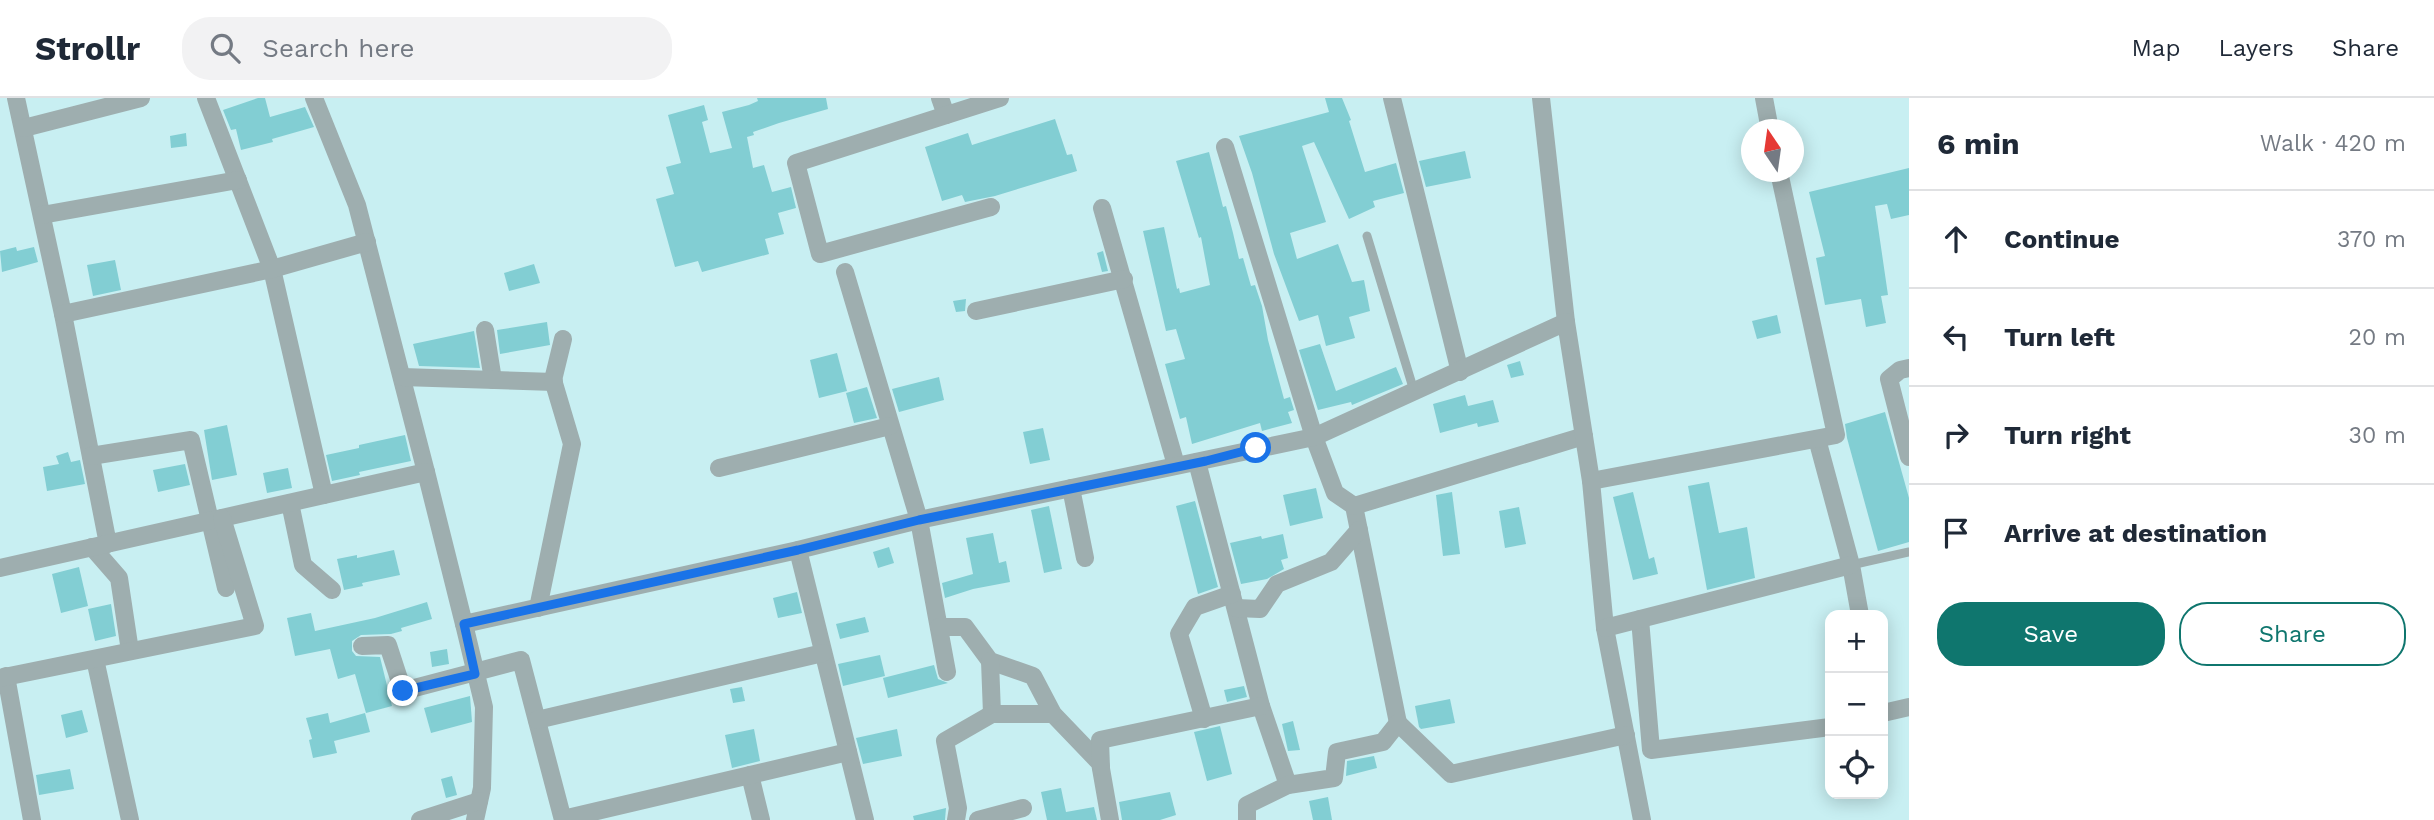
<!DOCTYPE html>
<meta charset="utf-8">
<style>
:root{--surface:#fff;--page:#f2f2f3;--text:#1f2937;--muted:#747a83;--line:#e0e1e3;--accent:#0f766e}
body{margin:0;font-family:"Work Sans",sans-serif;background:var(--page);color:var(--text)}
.controls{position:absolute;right:21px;bottom:21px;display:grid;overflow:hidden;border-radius:14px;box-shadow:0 4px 18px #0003}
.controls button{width:63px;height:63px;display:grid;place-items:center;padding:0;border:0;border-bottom:2px solid var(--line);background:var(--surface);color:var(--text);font:35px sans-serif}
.compass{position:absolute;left:1741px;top:21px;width:63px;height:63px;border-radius:50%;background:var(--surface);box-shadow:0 4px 18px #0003;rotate:347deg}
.stop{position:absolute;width:21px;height:21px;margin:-16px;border:5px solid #1a73e8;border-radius:50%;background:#fff}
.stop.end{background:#1a73e8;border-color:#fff;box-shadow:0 2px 7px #0008}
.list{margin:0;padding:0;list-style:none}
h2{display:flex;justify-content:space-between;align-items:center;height:91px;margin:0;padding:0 28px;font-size:30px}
h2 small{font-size:23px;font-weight:400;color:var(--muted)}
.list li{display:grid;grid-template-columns:46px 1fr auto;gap:21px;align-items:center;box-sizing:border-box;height:98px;padding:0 28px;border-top:2px solid var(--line)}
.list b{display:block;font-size:26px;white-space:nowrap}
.list em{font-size:23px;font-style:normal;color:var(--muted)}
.actions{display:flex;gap:14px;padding:21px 28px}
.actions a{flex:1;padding:16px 0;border:2px solid var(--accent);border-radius:28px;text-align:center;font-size:24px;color:var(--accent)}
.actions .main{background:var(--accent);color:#fff}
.icon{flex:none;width:38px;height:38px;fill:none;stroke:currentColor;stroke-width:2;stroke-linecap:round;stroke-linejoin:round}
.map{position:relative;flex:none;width:1909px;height:722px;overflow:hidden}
header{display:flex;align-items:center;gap:42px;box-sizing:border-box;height:98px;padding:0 35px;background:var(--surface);border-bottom:2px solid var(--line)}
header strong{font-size:33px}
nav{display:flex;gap:38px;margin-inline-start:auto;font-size:24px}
.search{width:490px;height:63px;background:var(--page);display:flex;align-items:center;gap:18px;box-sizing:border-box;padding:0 24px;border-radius:28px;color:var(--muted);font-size:26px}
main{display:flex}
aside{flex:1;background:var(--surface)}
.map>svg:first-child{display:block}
.building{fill:#82ced3}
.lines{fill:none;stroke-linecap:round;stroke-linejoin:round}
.lane{stroke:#9eaeaf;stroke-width:9}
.street{stroke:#9eaeaf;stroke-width:18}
.route{stroke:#1a73e8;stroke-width:9}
</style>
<header>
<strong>Strollr</strong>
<div class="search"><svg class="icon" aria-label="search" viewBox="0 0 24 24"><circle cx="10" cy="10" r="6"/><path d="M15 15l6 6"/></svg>Search here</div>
<nav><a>Map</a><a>Layers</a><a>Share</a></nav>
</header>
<main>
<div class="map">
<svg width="1909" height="722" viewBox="0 0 1909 722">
<rect width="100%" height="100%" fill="#c8eff2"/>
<g class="building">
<path d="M258,0H265L270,19L305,9L314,29L272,41L273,44L241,52L236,31L231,32L223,12Z"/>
<path d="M757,0H826L828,11L779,25L753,34L754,37L747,39L753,70L764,67L772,94L791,89L796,110L778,115L784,136L765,141L769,156L702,174L698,163L675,169L656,101L674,96L666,69L681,65L668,17L704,7L708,22L702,24L710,55L732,50L722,14L749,7L758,3Z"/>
<path d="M1325,0H1342L1351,22L1349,23L1365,74L1396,65L1404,95L1373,103L1375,109L1349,121L1314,44L1302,48L1326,124L1290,135L1297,161L1338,146L1352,184L1364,182L1370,213L1349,219L1355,240L1326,248L1318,217L1299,223L1274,156L1252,75L1239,38L1329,14Z"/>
<path d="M1055,21L1067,57L1072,56L1077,73L995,98L965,104L962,97L942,103L925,49L968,35L972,47Z"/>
<path d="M186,35L187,48L171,50L170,38Z"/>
<path d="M1465,53L1471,80L1426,89L1419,63Z"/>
<path d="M1209,54L1223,109L1226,108L1233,135L1239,161L1243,160L1251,188L1255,187L1262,208L1268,242L1284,301L1290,299L1294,312L1288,314L1292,325L1262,333L1260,325L1192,346L1186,319L1180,321L1165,266L1185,261L1176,231L1166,233L1143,133L1164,129L1177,191L1179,190L1180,195L1210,187L1201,139L1199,140L1176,63Z"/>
<path d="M1909,70V117L1891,121L1887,106L1875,108L1888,197L1881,198L1886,225L1866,229L1861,201L1825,207L1816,160L1825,158L1809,94Z"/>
<path d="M16,149L17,153L34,149L38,164L2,174L0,153Z"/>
<path d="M1103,153L1108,173L1102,174L1097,155Z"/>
<path d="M115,162L121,192L93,198L87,167Z"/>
<path d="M534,166L540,185L509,193L504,175Z"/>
<path d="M966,201L965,213L956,214L953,203Z"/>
<path d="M1777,217L1781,235L1757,241L1752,223Z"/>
<path d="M547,224L550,247L500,256L497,232Z"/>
<path d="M474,233L480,270L419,268L413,246Z"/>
<path d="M1320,246L1336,293L1396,269L1403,286L1352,307L1351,304L1318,312L1299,252Z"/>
<path d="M837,255L847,293L819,300L810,262Z"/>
<path d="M1520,263L1524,277L1511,280L1507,267Z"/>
<path d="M939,279L944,302L899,314L892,291Z"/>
<path d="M867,289L877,320L854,325L846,295Z"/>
<path d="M1465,297L1468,308L1493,302L1499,324L1478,329L1477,325L1440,335L1433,306Z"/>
<path d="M1885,314L1909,400V444L1878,453L1847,340L1845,326Z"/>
<path d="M227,327L237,377L212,382L204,332Z"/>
<path d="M1043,330L1050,362L1030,366L1023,334Z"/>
<path d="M405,337L411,363L359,374L360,377L332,383L326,357L359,350V347Z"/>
<path d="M68,354L71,364L80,362L85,386L47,393L43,369L59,366L56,358Z"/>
<path d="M185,366L190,387L158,394L153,372Z"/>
<path d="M288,370L292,390L267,395L263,375Z"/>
<path d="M1709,384L1719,435L1747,429L1755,480L1707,492L1688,388Z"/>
<path d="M1316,390L1323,420L1290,428L1283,397Z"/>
<path d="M1452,394L1460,456L1443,458L1436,397Z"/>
<path d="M1633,394L1649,461L1654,459L1658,476L1633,482L1613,399Z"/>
<path d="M1195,403L1218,489L1198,496L1176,408Z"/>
<path d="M1049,408L1062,471L1044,475L1031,412Z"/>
<path d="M1519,409L1526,446L1505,450L1499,413Z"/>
<path d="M993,435L999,465L1006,463L1010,484L973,491L945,500L942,485L973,476L966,440Z"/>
<path d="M1283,436L1288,460L1281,462L1284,471L1267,481L1241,486L1230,445L1261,438L1262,441Z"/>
<path d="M889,449L894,465L878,470L873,454Z"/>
<path d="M394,452L400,477L362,485L363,488L344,492L337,461L357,457V460Z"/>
<path d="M79,469L88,508L61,515L52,476Z"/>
<path d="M797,494L802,515L778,520L773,500Z"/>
<path d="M427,504L432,521L401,530L402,533L391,536L361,537L352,543V553L356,558L380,559L392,608L366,615L355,576L338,581L330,551L295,558L287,520L311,515L315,533L375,520Z"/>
<path d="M111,506L116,538L95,543L88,511Z"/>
<path d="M865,519L869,534L840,541L836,526Z"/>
<path d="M447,551L449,566L432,569L430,554Z"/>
<path d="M880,557L885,578L843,588L838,566Z"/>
<path d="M934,567L938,581L948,585L888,600L883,580Z"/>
<path d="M1244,588L1247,599L1227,604L1224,592Z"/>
<path d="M742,589L745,603L733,605L730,591Z"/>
<path d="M470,598L472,624L431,635L424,610Z"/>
<path d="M1450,601L1455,625L1421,631L1419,629L1415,608Z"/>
<path d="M82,612L88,634L66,640L61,617Z"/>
<path d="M328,615L330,625L365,615L370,634L334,643L337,655L313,660L309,642L312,641L306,620Z"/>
<path d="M1293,623L1300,652L1288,653L1282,626Z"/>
<path d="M1220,628L1232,676L1207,683L1194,634Z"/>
<path d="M754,631L760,663L732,670L725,637Z"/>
<path d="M897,631L902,658L863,666L856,640Z"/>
<path d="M1374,658L1377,670L1346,678L1347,663Z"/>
<path d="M70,671L74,691L39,697L36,677Z"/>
<path d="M452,678L457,697L446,700L441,681Z"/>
<path d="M1061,690L1066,714L1094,709L1097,722H1047L1041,694Z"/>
<path d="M1170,694L1176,717L1160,722H1122L1119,704Z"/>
<path d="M1328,699L1332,722H1313L1309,703Z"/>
<path d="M946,710L945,722H914L913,718Z"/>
</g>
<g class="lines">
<g class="lane">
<path d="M1367,138L1414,293"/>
<path d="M1851,467L1909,454"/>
</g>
<g class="street">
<path d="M16,0L63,216L108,446"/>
<path d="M206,0L272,171L324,397"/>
<path d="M314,0L357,107L426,374"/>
<path d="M940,0L946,17"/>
<path d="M1392,0L1460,274"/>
<path d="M1541,0L1566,224"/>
<path d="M1764,0L1770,32"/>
<path d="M24,30L141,0"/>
<path d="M1225,49L1314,339L1335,395L1354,408L1398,625"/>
<path d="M991,109L820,156L796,65L1000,0"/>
<path d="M1102,110L1176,367"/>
<path d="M42,117L238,82"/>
<path d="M845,174L919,422L947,574"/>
<path d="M976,213L1124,181"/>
<path d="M63,216L272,171L367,144"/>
<path d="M485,232L493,282"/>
<path d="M1909,270L1900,272L1889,281L1909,359"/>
<path d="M402,279L554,284"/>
<path d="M1817,341L1851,467L1860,517"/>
<path d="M91,358L191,342L226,490"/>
<path d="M1197,364L1261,608L1288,687"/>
<path d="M719,370L890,328"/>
<path d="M1591,383L1836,337L1779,74"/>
<path d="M1071,390L1085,460"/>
<path d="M290,405L303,467L332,492"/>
<path d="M1354,408L1584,338"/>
<path d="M92,449L119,480L130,553"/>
<path d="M798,452L865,722"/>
<path d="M0,470L426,374L464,526L798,452L919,422L1314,339L1566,224L1591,383L1605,530L1642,722"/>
<path d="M538,510L572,346L553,282L563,241"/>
<path d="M1236,510L1260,511L1277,486L1331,464L1359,432"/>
<path d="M1640,521L1651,652L1830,629"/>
<path d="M464,526L484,609L482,690L475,722"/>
<path d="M939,529H965L990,563L1033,578L1053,616L1100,665L1110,722"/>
<path d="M1605,530L1851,467"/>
<path d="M362,548L388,547L403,593L521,562L563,722"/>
<path d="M95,561L130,722"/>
<path d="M990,563L992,616"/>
<path d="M6,578L32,722"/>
<path d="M0,580L255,528L222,420"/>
<path d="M1883,615L1909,609"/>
<path d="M1204,621L1179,536L1195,509L1232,496"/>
<path d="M537,622L823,555"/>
<path d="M1101,669L1100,642L1261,608"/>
<path d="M750,677L761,722"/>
<path d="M563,721L848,654"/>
<path d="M420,722L479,703"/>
<path d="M956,722L958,710L945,643L992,616H1053"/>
<path d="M978,722L1023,710"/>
<path d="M1247,722V707L1288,687L1334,680L1337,654L1383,644L1398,625L1451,676L1626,637"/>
</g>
</g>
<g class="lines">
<path class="route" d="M403,593L475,576L464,526L798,452L919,422L1206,363L1256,350"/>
</g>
</svg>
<div class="controls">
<button>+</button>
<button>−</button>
<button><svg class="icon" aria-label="locate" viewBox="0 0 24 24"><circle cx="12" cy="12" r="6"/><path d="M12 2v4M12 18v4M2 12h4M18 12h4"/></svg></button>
</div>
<svg class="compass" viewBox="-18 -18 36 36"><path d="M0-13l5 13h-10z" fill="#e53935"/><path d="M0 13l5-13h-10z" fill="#747a83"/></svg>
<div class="stop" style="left:1256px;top:350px"></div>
<div class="stop end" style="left:403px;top:593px"></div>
</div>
<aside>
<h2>6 min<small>Walk · 420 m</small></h2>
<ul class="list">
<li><svg class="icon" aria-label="ahead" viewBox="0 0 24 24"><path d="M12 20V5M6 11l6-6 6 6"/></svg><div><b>Continue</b></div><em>370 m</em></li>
<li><svg class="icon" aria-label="left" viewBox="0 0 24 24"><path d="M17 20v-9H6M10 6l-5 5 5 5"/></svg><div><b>Turn left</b></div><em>20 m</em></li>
<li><svg class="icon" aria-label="right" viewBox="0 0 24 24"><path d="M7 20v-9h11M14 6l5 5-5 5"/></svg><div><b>Turn right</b></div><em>30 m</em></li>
<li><svg class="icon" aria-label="arrive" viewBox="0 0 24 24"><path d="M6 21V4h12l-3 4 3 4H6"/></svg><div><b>Arrive at destination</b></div></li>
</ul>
<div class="actions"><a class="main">Save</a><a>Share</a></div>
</aside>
</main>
